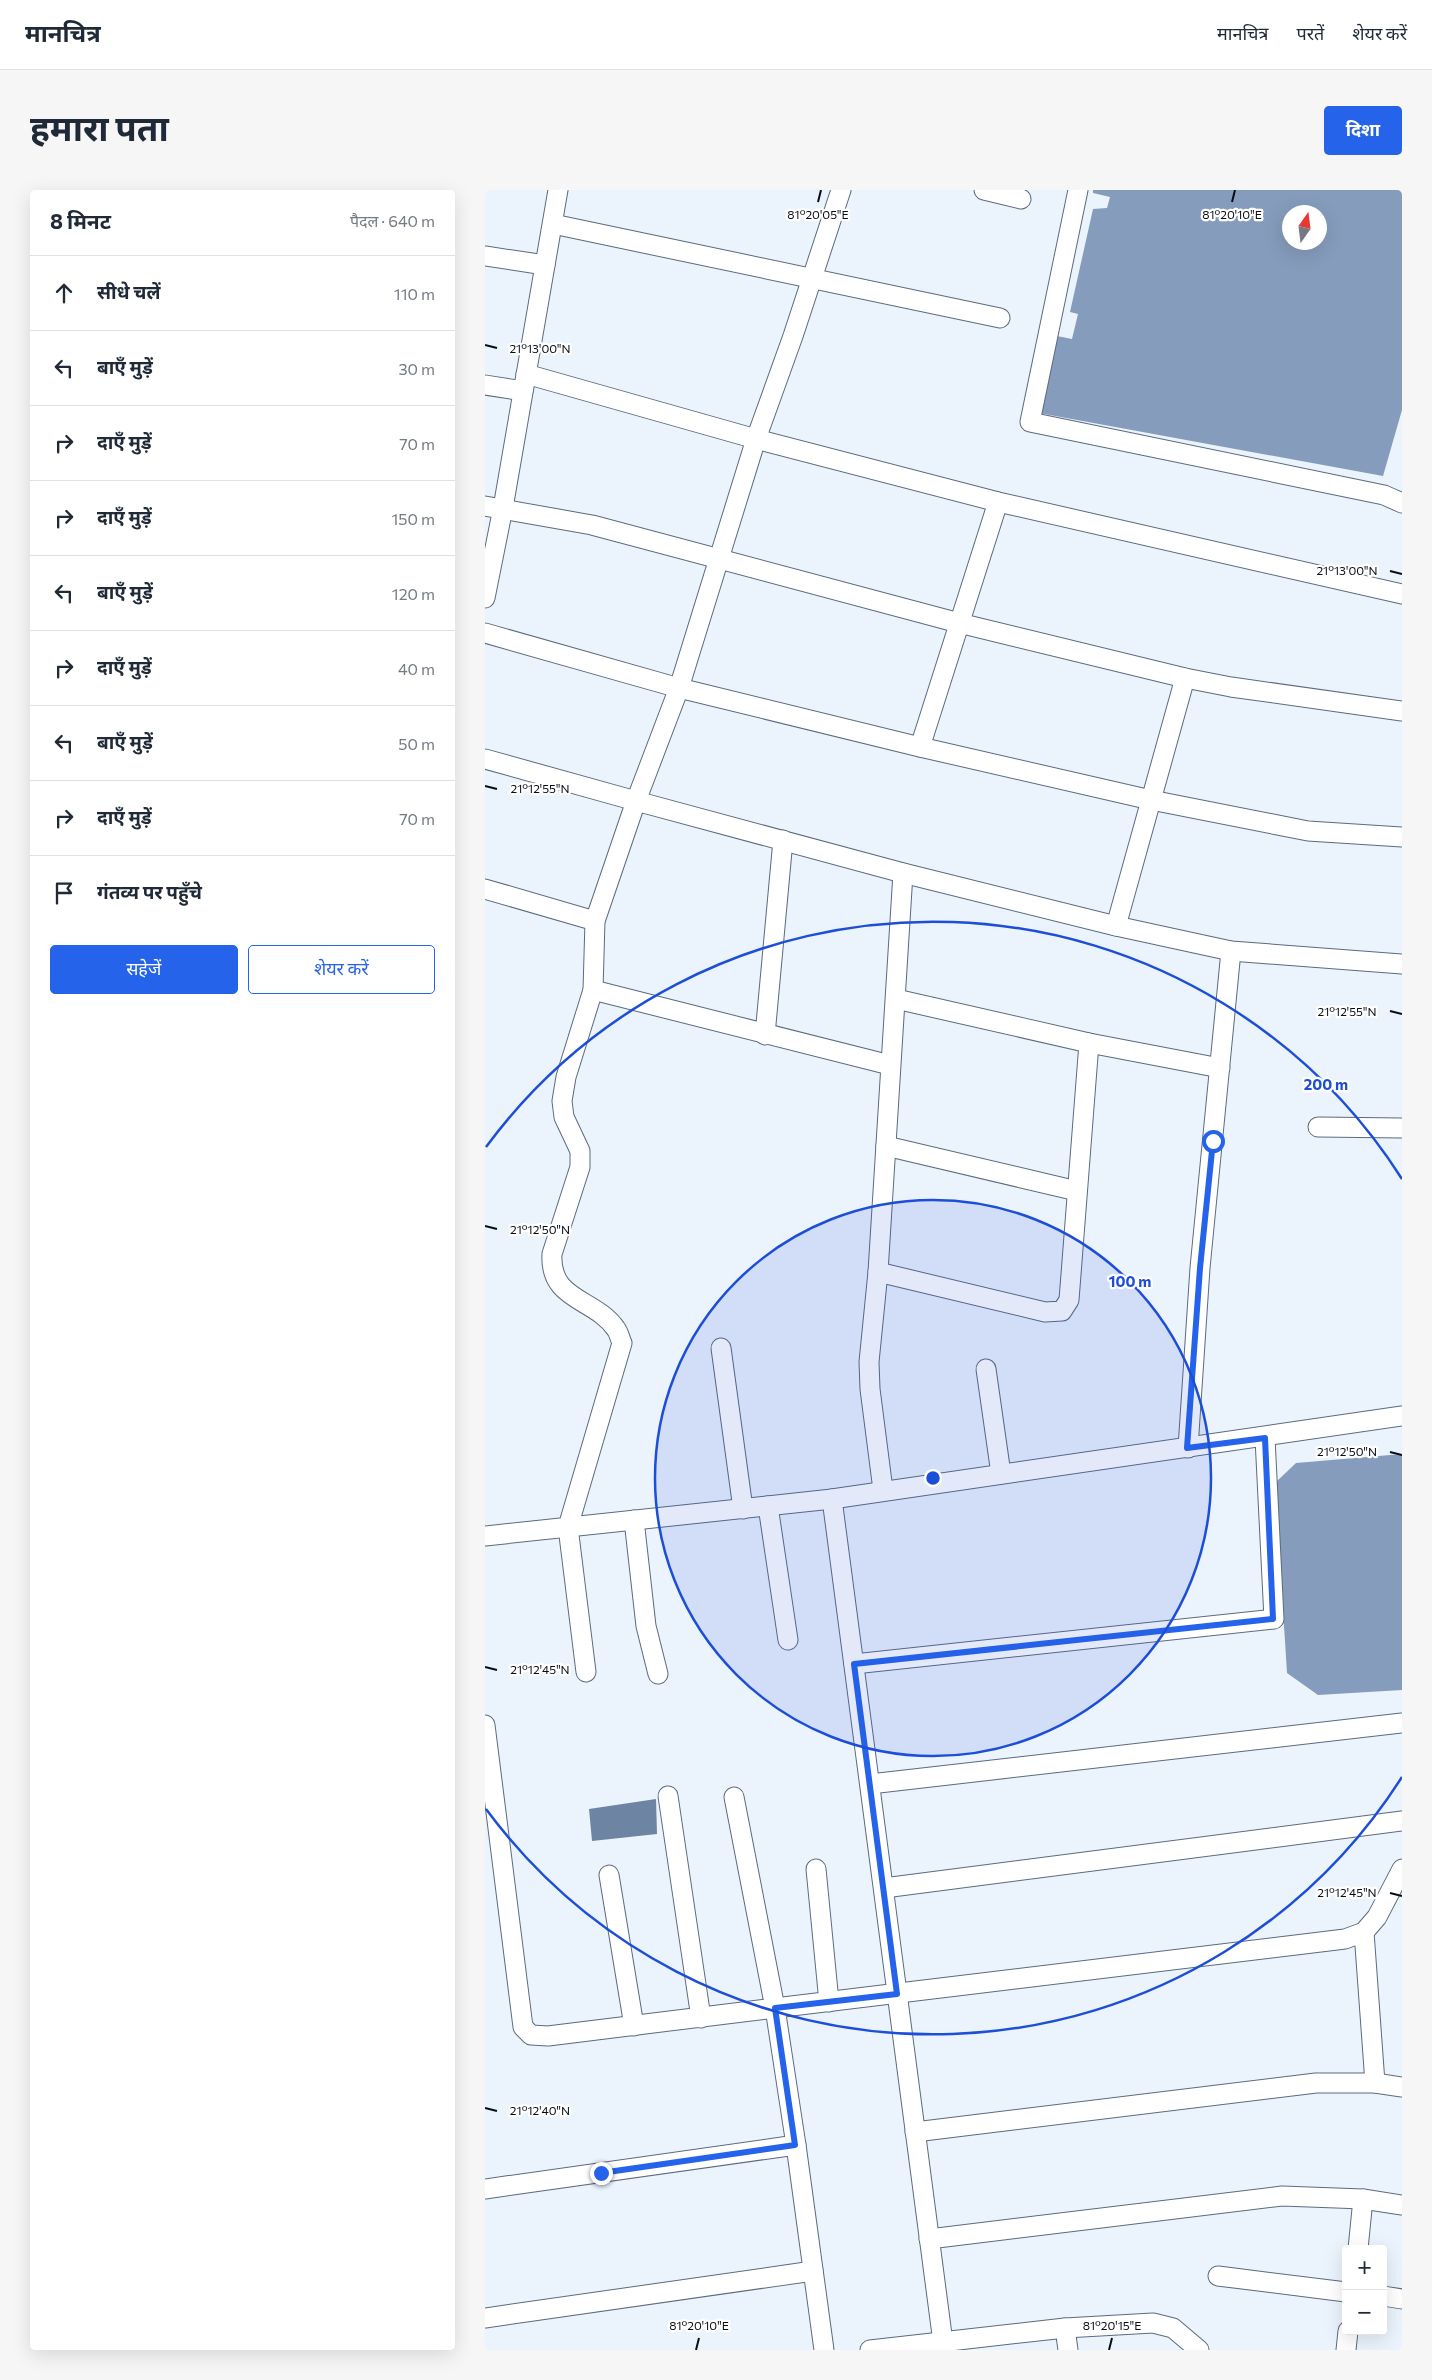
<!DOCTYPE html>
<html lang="hi">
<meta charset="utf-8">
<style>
:root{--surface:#fff;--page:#f6f6f7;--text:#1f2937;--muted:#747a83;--line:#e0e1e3;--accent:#2563eb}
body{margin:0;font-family:Commissioner,"Noto Sans Devanagari",sans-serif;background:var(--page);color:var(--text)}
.controls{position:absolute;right:15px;bottom:15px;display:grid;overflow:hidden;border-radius:5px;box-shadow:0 5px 20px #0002}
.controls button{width:45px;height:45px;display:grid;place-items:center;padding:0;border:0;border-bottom:1px solid var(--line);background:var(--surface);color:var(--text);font:25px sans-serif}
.compass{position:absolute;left:797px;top:15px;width:45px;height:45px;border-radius:50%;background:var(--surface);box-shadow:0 5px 20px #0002;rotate:14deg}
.stop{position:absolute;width:15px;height:15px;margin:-11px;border:4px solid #2563eb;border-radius:50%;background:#fff}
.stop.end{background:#2563eb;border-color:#fff;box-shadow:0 1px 5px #0008}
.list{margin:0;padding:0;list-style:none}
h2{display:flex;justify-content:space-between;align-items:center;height:65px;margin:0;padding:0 20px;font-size:21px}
h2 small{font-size:16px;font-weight:400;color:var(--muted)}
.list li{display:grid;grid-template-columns:32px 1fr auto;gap:15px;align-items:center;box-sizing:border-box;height:75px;padding:0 20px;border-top:1px solid var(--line)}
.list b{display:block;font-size:19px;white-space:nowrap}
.list em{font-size:16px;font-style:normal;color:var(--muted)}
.actions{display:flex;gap:10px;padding:15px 20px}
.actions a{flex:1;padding:11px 0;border:1px solid var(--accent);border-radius:5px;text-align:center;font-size:18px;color:var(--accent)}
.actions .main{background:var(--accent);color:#fff}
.icon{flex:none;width:28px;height:28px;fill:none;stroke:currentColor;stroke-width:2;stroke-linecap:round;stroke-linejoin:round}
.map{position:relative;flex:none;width:917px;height:2160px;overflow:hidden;border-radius:5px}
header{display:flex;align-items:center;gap:30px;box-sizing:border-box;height:70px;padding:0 25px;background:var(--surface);border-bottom:1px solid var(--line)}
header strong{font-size:24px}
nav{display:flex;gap:28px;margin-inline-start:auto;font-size:18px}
.intro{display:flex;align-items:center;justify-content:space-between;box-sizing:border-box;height:120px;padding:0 30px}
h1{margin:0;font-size:35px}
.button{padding:12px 22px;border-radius:5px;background:var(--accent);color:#fff;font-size:18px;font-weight:700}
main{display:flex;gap:30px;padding:0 30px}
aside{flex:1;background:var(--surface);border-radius:5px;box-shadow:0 5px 20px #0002}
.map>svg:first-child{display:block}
.water{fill:#859cbc;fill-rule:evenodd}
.building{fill:#6e84a3}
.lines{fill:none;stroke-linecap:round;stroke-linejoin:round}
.street-casing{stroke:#5b6a80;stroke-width:21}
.street{stroke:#fff;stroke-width:19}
.route{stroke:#2563eb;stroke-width:6}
.ticks{fill:none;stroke:#080d15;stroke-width:2}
.ring{fill:none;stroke:#1d4ed8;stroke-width:2.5}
.ticks-label{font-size:12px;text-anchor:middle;fill:#080d15;stroke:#fff;stroke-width:4.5;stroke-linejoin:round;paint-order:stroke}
.centre{fill:#1d4ed8;stroke:#fff;stroke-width:2.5}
.ring-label{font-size:15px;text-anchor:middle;font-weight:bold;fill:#1d4ed8;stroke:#fff;stroke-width:4.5;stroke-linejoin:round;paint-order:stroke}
</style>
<header>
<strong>मानचित्र</strong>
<nav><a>मानचित्र</a><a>परतें</a><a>शेयर करें</a></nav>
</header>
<div class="intro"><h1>हमारा पता</h1><a class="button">दिशा</a></div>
<main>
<aside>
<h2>8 मिनट<small>पैदल · 640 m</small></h2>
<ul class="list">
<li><svg class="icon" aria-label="ahead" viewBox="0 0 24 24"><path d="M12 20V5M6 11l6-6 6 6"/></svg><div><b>सीधे चलें</b></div><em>110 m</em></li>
<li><svg class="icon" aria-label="left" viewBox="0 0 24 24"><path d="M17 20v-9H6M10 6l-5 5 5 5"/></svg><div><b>बाएँ मुड़ें</b></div><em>30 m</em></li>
<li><svg class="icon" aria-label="right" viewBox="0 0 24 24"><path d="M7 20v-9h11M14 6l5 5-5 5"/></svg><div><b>दाएँ मुड़ें</b></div><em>70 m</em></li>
<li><svg class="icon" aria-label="right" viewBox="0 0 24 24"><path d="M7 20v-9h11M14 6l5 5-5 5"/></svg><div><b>दाएँ मुड़ें</b></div><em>150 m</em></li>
<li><svg class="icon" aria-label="left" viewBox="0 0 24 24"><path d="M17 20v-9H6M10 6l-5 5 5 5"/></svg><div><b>बाएँ मुड़ें</b></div><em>120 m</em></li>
<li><svg class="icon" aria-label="right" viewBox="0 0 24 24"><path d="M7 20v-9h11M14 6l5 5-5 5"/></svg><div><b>दाएँ मुड़ें</b></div><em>40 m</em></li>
<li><svg class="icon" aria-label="left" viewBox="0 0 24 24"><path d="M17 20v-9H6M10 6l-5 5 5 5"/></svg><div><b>बाएँ मुड़ें</b></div><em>50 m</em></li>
<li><svg class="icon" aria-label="right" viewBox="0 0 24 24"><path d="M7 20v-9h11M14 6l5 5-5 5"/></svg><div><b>दाएँ मुड़ें</b></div><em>70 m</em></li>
<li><svg class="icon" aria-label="arrive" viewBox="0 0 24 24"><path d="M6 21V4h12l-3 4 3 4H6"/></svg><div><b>गंतव्य पर पहुँचे</b></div></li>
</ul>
<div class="actions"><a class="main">सहेजें</a><a>शेयर करें</a></div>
</aside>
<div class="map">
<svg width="917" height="2160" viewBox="0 0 917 2160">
<rect width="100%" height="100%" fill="#ebf3fd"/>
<g class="water">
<path d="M608,0H917V220L898,286L554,223L572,146L587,149L593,124L585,122L608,19L622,18L625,7L608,3ZM804,22H834V52H804Z"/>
<path d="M917,1264V1500L833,1505L802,1483L790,1293L811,1273Z"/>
</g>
<path class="building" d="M171,1609L172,1644L107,1651L104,1619Z"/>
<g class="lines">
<defs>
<g id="street">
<path d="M499,0L536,9"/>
<path d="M593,0L545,232L899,305L917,313"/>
<path d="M68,34L515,128"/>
<path d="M0,66L60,75"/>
<path d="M41,184L271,249L513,312L917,404"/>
<path d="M0,195L38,201"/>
<path d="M0,316L107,335L474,433L700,488L746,497L917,521"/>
<path d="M0,408L18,318L73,0"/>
<path d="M0,443L194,498L435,557L666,610L823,641L917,647"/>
<path d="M435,557L513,312"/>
<path d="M0,569L151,611L418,683L631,736L746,761L917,774"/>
<path d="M0,699L110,731"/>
<path d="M631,736L700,488"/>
<path d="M108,800L405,875"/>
<path d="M411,809L604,853L735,878"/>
<path d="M280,845L298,650"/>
<path d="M833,937L917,938"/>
<path d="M401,956L592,1001"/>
<path d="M393,1082L560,1122L577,1121L584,1110L604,853"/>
<path d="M236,1158L258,1319"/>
<path d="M501,1179L516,1284"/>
<path d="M703,1258L715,1078L746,761"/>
<path d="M398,1300L385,1199L384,1172L393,1082L418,683"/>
<path d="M283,1316L303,1450"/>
<path d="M149,1330L161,1436L173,1484"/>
<path d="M0,1346L347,1309"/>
<path d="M369,1474L789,1429L780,1248"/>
<path d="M101,1482L83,1337L137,1153C135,1149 134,1143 131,1139C110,1108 64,1111 67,1064L95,977V961L79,927L77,911L81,887L108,800L110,731L151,611L194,498L271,249L308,146L356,0"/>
<path d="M0,1535L38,1837L46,1845L63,1846L290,1818L249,1607"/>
<path d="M385,1594L917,1533"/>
<path d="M183,1606L216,1828"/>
<path d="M331,1679L344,1812"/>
<path d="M124,1685L149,1836"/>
<path d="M399,1698L917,1631"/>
<path d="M879,1742L890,1893"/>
<path d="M430,1942L831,1893H890L917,1897"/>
<path d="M311,1955L290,1818L860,1749L879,1742L892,1727L917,1679"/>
<path d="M0,1999L311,1955L339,2160"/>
<path d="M444,2049L797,2006L878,2009L917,2015"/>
<path d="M873,2059L878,2009"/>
<path d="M733,2086L861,2102"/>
<path d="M898,2106L917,2109"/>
<path d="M0,2128L328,2081"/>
<path d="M580,2138L583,2160"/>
<path d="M385,2160L580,2138L668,2133L688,2138L714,2160"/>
<path d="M459,2160L347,1309L917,1226"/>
<path d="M861,2160L863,2141"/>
</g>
</defs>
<use href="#street" class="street-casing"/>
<use href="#street" class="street"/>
</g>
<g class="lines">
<path class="route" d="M116,1983L310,1955L290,1818L412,1804L369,1474L788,1429L780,1248L702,1258L715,1078L728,951"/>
</g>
<path class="ticks" d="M333,12L336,0M747,12L750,0M0,155L12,158M905,381L917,384M0,596L12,599M905,821L917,824M0,1036L12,1039M905,1262L917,1265M0,1477L12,1480M905,1703L917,1706M0,1918L12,1921M211,2160L214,2148M624,2160L627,2148"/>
<circle cx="448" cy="1288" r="278" fill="#1d4ed8" fill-opacity=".12"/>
<g class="ring">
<circle cx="448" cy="1288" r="278"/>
<path d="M917 1587A556 556 0 0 1 1 1619M1 957A556 556 0 0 1 917 989"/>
</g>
<g class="ticks-label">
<text x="333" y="29">81°20'05"E</text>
<text x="747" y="29">81°20'10"E</text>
<text x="55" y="163">21°13'00"N</text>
<text x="862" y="385">21°13'00"N</text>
<text x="55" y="603">21°12'55"N</text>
<text x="862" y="826">21°12'55"N</text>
<text x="55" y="1044">21°12'50"N</text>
<text x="862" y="1266">21°12'50"N</text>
<text x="55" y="1484">21°12'45"N</text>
<text x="862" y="1707">21°12'45"N</text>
<text x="55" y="1925">21°12'40"N</text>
<text x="214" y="2140">81°20'10"E</text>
<text x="627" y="2140">81°20'15"E</text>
</g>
<circle cx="448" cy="1288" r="8" class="centre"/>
<g class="ring-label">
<text x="841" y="900">200 m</text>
<text x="645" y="1097">100 m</text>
</g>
</svg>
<div class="controls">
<button>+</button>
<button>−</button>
</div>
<svg class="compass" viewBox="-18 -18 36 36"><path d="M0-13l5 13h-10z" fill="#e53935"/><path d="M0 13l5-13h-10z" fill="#747a83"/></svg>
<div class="stop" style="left:728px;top:951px"></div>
<div class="stop end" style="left:116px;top:1983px"></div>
</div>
</main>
